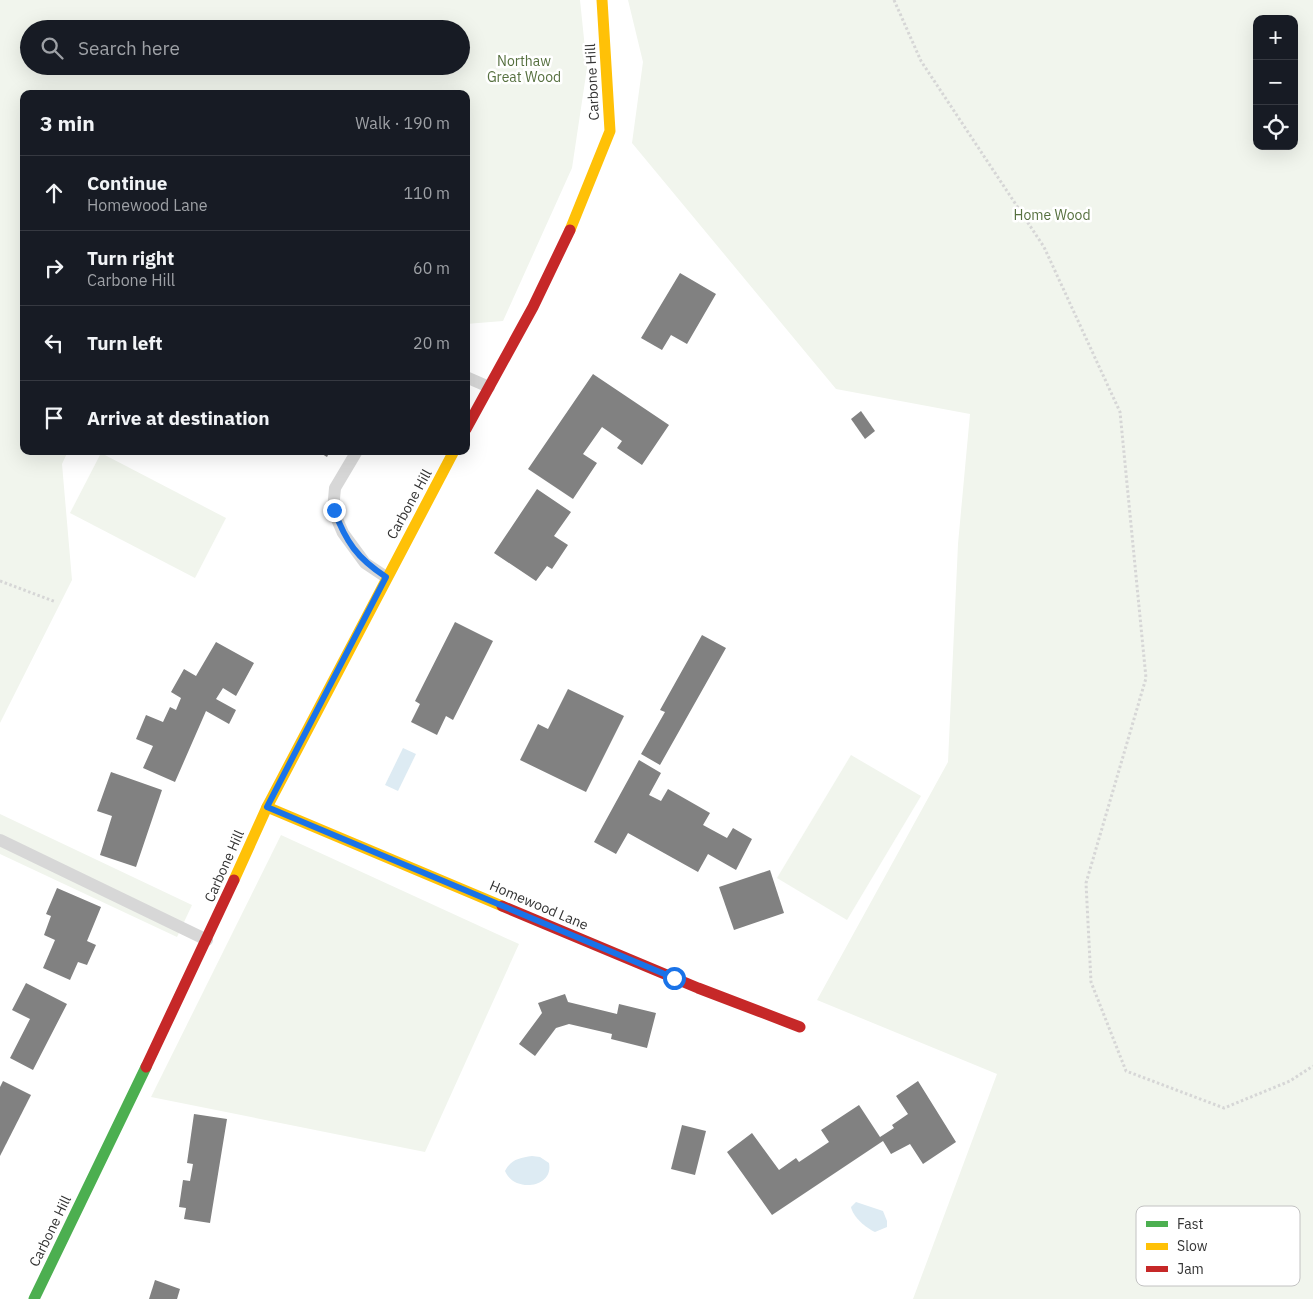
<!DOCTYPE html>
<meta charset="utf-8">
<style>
:root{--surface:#171b24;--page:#242831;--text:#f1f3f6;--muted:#9ea1a6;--line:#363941}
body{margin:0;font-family:"IBM Plex Sans",sans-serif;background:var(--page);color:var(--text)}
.controls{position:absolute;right:15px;top:15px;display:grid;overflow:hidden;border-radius:10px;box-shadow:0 5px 20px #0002}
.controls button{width:45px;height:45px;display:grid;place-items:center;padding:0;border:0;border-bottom:1px solid var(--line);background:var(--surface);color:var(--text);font:25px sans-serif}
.stop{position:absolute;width:15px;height:15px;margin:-11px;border:4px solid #1a73e8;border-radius:50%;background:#fff}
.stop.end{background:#1a73e8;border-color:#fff;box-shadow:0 1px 5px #0008}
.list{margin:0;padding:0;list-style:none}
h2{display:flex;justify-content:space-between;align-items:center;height:65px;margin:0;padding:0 20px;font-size:21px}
h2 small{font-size:16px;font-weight:400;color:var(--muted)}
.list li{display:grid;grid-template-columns:32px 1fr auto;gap:15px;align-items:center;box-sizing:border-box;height:75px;padding:0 20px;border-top:1px solid var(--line)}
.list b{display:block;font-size:19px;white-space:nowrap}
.list p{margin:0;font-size:16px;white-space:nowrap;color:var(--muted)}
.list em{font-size:16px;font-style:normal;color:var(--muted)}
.icon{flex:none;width:28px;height:28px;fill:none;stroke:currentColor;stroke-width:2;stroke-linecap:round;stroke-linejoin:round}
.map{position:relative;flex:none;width:1313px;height:1299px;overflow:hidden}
.search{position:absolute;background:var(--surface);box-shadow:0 5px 20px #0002;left:20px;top:20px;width:450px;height:55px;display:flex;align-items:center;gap:12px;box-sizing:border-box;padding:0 18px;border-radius:28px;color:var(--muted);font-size:19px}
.panel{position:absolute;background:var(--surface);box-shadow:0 5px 20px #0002;left:20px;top:90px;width:450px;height:365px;border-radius:10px}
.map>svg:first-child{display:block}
.green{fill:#f1f5ed;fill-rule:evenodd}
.water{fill:#ddebf3}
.building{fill:#818181}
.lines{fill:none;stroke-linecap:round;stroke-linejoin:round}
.path{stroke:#d6d6d6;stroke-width:3;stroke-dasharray:2.5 2.5;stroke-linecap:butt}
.lane{stroke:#d7d7d7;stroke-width:12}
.fast{stroke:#4caf50;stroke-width:11}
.slow{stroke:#ffc107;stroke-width:11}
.jam{stroke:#c62828;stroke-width:11}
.route{stroke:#1a73e8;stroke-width:6}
.labels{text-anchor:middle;stroke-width:5;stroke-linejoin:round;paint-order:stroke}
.park-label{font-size:14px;fill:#56703f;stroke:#fff}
.street-label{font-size:14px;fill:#333;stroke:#fff}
.key{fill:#fff;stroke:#c2c2c2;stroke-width:1}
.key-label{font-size:14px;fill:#333}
</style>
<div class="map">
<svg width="1313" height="1299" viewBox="0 0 1313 1299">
<rect width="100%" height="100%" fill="#fff"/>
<g class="green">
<path d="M0,0H580L587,68L572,168L503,321L466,324V94H24V451H68L62,464L72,580L0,723ZM29,29H461V66H29Z"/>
<path d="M628,0H1313V1299H913L997,1074L817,1000L948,762L958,544L970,414L836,389L632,143L643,62ZM1257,19H1294V146H1257Z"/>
<path d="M101,453L226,518L195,578L70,513Z"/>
<path d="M851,755L921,796L847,920L777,878Z"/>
<path d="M0,814L192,905L177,937L0,854Z"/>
<path d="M281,835L519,944L425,1152L151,1097Z"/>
</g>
<g class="water">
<path d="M403,748L416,754L398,791L385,785Z"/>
<path d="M532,1156L540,1157L549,1163C554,1188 514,1193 505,1171C511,1159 520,1158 532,1156Z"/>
<path d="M856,1202L883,1211L887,1221V1227L875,1232C866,1228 853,1217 851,1207Z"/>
</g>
<g class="building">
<path d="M680,273L716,294L687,344L671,335L662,350L641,338Z"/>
<path d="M593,374L669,425L642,465L617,448L622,441L602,427L583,454L597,463L573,499L528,469Z"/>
<path d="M861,411L875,431L865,439L851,419Z"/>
<path d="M317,451H330L327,457Z"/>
<path d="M537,489L571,512L554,536L568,545L552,569L547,566L536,581L494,553Z"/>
<path d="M455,622L493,641L453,720L446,716L437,735L411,722L420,704L415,701Z"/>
<path d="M702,635L726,648L660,765L641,754L665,712L660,710Z"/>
<path d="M216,642L254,663L236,696L223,688L216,699L236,710L229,724L206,711L175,782L143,768L153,746L136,739L146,715L163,722L170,707L176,710L181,698L171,692L184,669L196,676Z"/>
<path d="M568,689L624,716L586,792L520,760L538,724L548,729Z"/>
<path d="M639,760L661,773L649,795L661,801L668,789L710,813L703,825L727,838L733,828L752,839L736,870L708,854L698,872L628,833L616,854L594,842Z"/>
<path d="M111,772L162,790L136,867L100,855L112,816L97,811Z"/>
<path d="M770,870L784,913L734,930L719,887Z"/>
<path d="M57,888L101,907L87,941L96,945L87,965L78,962L70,980L43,968L55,940L44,935L51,916L46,914Z"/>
<path d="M26,983L67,1004L33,1070L10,1058L30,1019L12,1010Z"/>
<path d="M565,994L568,1002L617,1014L619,1004L656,1013L647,1048L611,1039L612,1034L569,1024L556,1028L535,1056L519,1044L542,1013L538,1003Z"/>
<path d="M3,1081L31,1095L0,1156V1087Z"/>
<path d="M918,1081L956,1142L923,1164L910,1144L891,1154L883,1141L772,1215L727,1152L752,1133L779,1170L796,1158L799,1162L829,1142L821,1130L859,1105L880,1137L894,1128L892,1125L908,1114L896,1096Z"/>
<path d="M194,1114L227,1119L210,1223L184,1219L186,1208L179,1207L183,1180L190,1181L193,1164L187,1163Z"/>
<path d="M682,1125L706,1131L695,1175L671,1169Z"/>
<path d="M155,1280L180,1289L177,1299H149Z"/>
</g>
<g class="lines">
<g class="path">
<path d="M894,0L921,61L1044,247L1120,412L1146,678L1086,883L1091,982L1126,1071L1224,1108L1290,1081L1313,1066"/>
<path d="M0,581L56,602"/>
</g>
<g class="lane">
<path d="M466,377L489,387"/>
<path d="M357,451L335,488L333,510L343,533L365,563L386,577"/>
<path d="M0,840L207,940"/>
</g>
<path class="fast" d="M34,1299L146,1067"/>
<g class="slow">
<path d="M570,230L610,131L602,0"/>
<path d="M267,807L502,906"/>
<path d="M234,880L267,807L454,451"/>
</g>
<g class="jam">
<path d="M466,429L533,307L570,230"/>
<path d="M502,906L698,988L800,1027"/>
<path d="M146,1067L234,880"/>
</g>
</g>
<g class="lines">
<path class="route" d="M334,510C346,542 357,558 386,577L267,807L674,978"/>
</g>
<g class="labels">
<g class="park-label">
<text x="524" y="66">Northaw<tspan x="524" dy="16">Great Wood</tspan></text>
<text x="1052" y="220">Home Wood</text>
</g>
<g class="street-label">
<text transform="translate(592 82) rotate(-93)" y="5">Carbone Hill</text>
<text transform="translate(409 504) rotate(-61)" y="5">Carbone Hill</text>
<text transform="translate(224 866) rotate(-66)" y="5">Carbone Hill</text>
<text transform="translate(539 905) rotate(23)" y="5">Homewood Lane</text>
<text transform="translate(50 1231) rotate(-64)" y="5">Carbone Hill</text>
</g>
</g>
<rect x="1136" y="1206" width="164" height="80" rx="8" class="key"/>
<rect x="1146" y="1221" width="22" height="6" fill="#4caf50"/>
<rect x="1146" y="1243" width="22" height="7" fill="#ffc107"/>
<rect x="1146" y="1266" width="22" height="6" fill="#c62828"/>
<g class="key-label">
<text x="1177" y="1229">Fast</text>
<text x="1177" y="1251">Slow</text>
<text x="1177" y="1274">Jam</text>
</g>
</svg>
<div class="controls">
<button>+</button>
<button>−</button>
<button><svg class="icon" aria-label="locate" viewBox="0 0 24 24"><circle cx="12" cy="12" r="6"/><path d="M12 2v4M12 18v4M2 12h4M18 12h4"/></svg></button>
</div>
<div class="stop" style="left:674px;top:978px"></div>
<div class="stop end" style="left:334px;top:510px"></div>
<div class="search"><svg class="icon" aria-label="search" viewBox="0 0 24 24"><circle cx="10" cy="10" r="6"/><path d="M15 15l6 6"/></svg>Search here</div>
<section class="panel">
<h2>3 min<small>Walk · 190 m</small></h2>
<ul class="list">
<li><svg class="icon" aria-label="ahead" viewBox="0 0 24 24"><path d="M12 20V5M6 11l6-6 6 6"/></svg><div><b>Continue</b><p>Homewood Lane</p></div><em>110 m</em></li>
<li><svg class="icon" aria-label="right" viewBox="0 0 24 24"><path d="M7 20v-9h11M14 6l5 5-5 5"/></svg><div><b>Turn right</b><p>Carbone Hill</p></div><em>60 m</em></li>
<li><svg class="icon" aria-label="left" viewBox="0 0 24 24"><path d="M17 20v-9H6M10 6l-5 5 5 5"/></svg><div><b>Turn left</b></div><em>20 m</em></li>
<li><svg class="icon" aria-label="arrive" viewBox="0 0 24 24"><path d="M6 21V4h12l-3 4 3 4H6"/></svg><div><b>Arrive at destination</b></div></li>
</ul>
</section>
</div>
